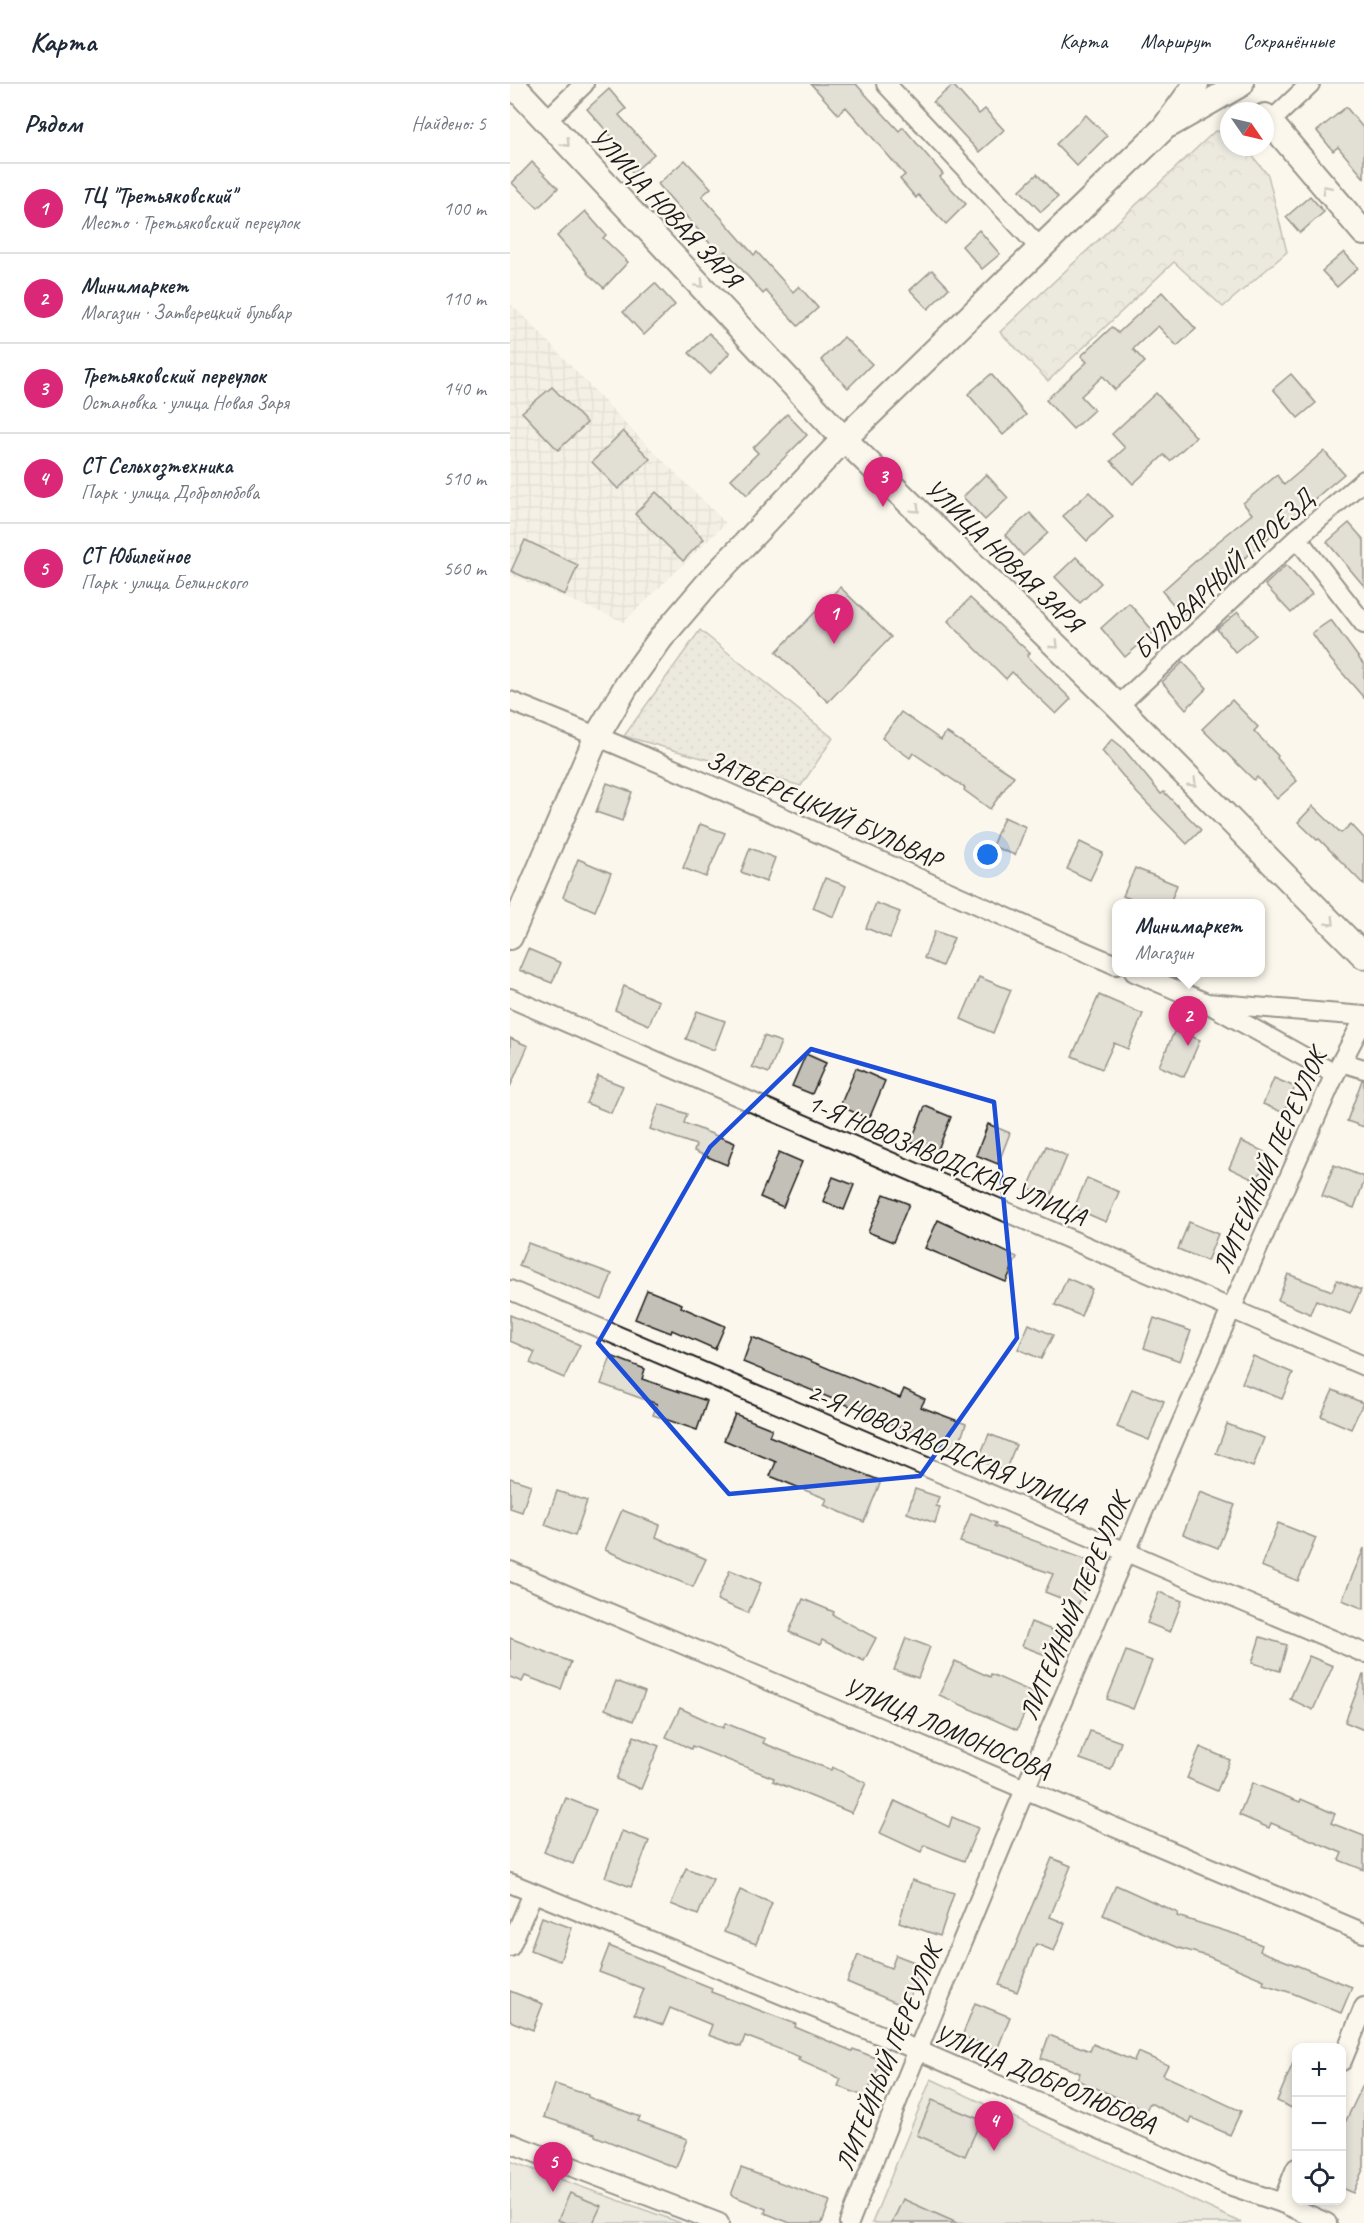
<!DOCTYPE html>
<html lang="ru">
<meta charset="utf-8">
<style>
:root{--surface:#fff;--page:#f2f2f3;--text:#1f2937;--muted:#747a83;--line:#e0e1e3;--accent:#db2777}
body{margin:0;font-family:Caveat,sans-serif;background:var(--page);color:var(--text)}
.controls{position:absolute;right:18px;bottom:18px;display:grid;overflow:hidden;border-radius:12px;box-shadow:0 3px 9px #0003}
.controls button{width:54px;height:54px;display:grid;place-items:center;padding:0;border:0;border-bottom:2px solid var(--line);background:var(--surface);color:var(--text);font:30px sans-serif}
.compass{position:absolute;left:710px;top:18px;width:54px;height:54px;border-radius:50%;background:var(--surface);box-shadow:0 3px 9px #0003;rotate:124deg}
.you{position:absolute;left:478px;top:771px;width:21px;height:21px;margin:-15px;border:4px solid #fff;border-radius:50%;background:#1a73e8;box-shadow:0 0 0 9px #1a73e833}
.badge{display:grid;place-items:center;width:39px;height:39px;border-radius:50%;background:var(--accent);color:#fff;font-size:20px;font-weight:700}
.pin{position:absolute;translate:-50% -50px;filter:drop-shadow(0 2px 3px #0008)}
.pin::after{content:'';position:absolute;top:32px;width:21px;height:18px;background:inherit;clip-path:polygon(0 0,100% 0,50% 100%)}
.popup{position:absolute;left:602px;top:815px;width:153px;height:78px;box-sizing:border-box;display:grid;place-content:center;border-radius:12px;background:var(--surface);filter:drop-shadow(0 2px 4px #0005);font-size:20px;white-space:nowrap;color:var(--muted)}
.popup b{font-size:22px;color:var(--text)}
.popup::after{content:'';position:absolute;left:50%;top:100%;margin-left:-12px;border:12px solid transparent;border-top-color:var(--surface)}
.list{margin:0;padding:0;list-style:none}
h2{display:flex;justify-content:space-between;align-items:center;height:78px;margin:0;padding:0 24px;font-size:26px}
h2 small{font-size:20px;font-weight:400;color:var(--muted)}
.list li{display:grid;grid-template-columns:39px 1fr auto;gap:18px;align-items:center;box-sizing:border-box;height:90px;padding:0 24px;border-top:2px solid var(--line)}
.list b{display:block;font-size:22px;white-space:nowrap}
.list p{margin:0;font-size:20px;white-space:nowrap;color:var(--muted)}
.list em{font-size:20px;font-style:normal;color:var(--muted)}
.icon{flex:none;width:33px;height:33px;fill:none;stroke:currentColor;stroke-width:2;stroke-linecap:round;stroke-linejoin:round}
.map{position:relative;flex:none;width:854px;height:2139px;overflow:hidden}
header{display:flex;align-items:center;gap:36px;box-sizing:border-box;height:84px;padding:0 30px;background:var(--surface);border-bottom:2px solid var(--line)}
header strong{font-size:28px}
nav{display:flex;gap:33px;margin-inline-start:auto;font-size:21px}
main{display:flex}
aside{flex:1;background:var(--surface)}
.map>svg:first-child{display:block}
.industrial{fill:url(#industrial-grid)}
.grass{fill:url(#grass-dots);stroke:#7b7a75;stroke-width:1.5}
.park{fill:url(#park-crowns);stroke:#7b7a75;stroke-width:1.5}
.garden{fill:#dad7ce;stroke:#7b7a75;stroke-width:1.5}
.building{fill:#c3c0b8;stroke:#1c1c1c;stroke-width:1.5}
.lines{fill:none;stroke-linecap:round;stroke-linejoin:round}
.minor-casing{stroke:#1c1c1c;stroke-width:22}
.major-casing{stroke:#1c1c1c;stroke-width:28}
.minor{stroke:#fbf7ec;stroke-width:18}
.major{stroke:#fbf7ec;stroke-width:24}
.oneway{stroke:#97948e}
.marked{fill:none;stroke:#1d4ed8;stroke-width:4.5;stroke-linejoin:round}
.labels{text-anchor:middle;stroke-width:5;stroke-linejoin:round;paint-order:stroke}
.street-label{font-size:26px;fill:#1c1c1c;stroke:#fbf7ec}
</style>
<header>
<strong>Карта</strong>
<nav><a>Карта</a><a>Маршрут</a><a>Сохранённые</a></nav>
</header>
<main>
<aside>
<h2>Рядом<small>Найдено: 5</small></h2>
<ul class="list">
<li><span class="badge">1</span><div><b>ТЦ &quot;Третьяковский&quot;</b><p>Место · Третьяковский переулок</p></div><em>100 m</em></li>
<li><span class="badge">2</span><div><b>Минимаркет</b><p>Магазин · Затверецкий бульвар</p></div><em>110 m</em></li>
<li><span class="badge">3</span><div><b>Третьяковский переулок</b><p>Остановка · улица Новая Заря</p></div><em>140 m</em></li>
<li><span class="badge">4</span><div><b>СТ Сельхозтехника</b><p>Парк · улица Добролюбова</p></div><em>510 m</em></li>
<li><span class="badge">5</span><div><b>СТ Юбилейное</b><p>Парк · улица Белинского</p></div><em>560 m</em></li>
</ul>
</aside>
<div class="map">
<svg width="854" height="2139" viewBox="0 0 854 2139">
<defs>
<pattern id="industrial-grid" width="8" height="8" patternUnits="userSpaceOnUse" patternTransform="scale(1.5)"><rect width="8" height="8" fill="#eae6dc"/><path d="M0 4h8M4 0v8" fill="none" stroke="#c8c5bc"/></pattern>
<pattern id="grass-dots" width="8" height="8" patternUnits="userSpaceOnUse" patternTransform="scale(1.5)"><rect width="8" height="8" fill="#dad7ce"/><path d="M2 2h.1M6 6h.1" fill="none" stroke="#bab8b0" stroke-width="1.8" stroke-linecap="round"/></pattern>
<pattern id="park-crowns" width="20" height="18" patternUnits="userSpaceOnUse" patternTransform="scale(1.5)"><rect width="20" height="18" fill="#dad7ce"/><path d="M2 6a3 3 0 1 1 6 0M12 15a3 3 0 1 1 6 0" fill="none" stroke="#bab8b0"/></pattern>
</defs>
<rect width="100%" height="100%" fill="#fbf7ec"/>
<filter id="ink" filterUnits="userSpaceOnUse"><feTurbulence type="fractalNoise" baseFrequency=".0167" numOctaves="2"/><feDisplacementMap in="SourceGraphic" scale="12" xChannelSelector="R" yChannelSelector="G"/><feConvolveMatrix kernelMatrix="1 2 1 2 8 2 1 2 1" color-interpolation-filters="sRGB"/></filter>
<g filter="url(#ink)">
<path class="industrial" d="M0,220L16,234L118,342L216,439L114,538L0,491Z"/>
<path class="grass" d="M190,546L323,654L291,702L114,652Z"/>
<path class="park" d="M705,47L719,48V63H735L758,91L777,168L713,223L664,178L538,297L490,248Z"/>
<g class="garden">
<path d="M421,1995L732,2139H362Z"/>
<path d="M0,2077L171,2139H0Z"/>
</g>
<g class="building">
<path d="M301,0H346L389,47L393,43L433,90L430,93L456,120L436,140L408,111L406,114L390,95L395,91L336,23L328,30Z"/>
<path d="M443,1L469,30L475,25L494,46L469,68L423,18Z"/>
<path d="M99,5L116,25L109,31L144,70L123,89L102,66L108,60L77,25Z"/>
<path d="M836,23L854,45V94L828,63L823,67L807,47Z"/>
<path d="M576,31L597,52L567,82L546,60Z"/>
<path d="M175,76L201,104L192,112L244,171L247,168L283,208L289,202L308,224L288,242L256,207L253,210L216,167L211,172L148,100Z"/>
<path d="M22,78L48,104L28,124L2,99Z"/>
<path d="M527,90L548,113L531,128L510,106Z"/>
<path d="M800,112L814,128L790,149L776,133Z"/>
<path d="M75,127L96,151L93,154L118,178L94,204L77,189L78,188L47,152Z"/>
<path d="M469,146L490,170L472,185L452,162Z"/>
<path d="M834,168L848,184L827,203L812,187Z"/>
<path d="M422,186L439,204L418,225L400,206Z"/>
<path d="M145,199L165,221L134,251L113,228Z"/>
<path d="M652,208L686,245L667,262L648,242L623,265L635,278L605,306L593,292L571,312L584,326L563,345L536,316L577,278L571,272L602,243L608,249Z"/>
<path d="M199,249L220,269L200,290L179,269Z"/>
<path d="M334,253L362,280L338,304L311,276Z"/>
<path d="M481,290L516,331L493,351L458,310Z"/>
<path d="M781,290L806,319L788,334L763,305Z"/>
<path d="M42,303L77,339L48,366L12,328Z"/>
<path d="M646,309L686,353L660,377L654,371L623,400L601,377L615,364L602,350Z"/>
<path d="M277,330L297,351L237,411L221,395L248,369L243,364Z"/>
<path d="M113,347L140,375L108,405L82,378Z"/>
<path d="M814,367L834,390L711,494L712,496L672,531L652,507L699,465L742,430L733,419L767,391L774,401Z"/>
<path d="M476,390L498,414L475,436L453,413Z"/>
<path d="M146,408L194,455L173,477L125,430Z"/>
<path d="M579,408L603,432L577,457L553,432Z"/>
<path d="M520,429L538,449L513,472L495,451Z"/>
<path d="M839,439L854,456V502L817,458Z"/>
<path d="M15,456L68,481L55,511L1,487Z"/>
<path d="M566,473L591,499L570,519L545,493Z"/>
<path d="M776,481L802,510L781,529L755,501Z"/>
<path d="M330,503L381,553L318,618L266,568Z"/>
<path d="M460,514L520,569L517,572L561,615L546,630L502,588L496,595L438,537Z"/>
<path d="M619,519L644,548L615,573L591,544Z"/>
<path d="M728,528L746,551L725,568L707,545Z"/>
<path d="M821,536L854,581V614L821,576L802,549Z"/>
<path d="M673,578L697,604L676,625L652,598Z"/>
<path d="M722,616L748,643L744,647L768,672L767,674L787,697L767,715L747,693L744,696L692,645Z"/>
<path d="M391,628L431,656L436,648L504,692L480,725L454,706L455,704L403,669L400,674L372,654Z"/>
<path d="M602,655L612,663L651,710L654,708L691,746L677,760L627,709L592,667Z"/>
<path d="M97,699L122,708L112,737L86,728Z"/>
<path d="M803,722L831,749L841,740L854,754V801L809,755L807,756L788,738Z"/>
<path d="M494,733L516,743L505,771L482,762Z"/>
<path d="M190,740L215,749L196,793L173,784Z"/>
<path d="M570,758L593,769L580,796L557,785Z"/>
<path d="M240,764L265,774L256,798L231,788Z"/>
<path d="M68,775L101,789L85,827L53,813Z"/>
<path d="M625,784L667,801L660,819H631L613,812Z"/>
<path d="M315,794L336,802L324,833L303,824Z"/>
<path d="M366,819L390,828L380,854L356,844Z"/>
<path d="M425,847L444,854L432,882L414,874Z"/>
<path d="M18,865L51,879L42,899L9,886Z"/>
<path d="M469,893L501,906L483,949L451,935Z"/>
<path d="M114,902L149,917L139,941L105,926Z"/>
<path d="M589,911L633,930L618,965L604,959L592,985L562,972Z"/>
<path d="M187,927L215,937L204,966L176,955Z"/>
<path d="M665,946L690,956L674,993L649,982Z"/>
<path d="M254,952L271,958L259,989L242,983Z"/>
<path d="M0,954L18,962L0,1003Z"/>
<path d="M296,970L316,979L302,1010L282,1002Z"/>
<path d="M346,984L375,997L359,1035L330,1022Z"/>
<path d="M88,992L113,1002L101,1029L76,1019Z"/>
<path d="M764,994L785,1003L774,1029L753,1020Z"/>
<path d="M852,996H854V1043L837,1037Z"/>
<path d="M149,1020L177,1030L174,1039L225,1059L217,1081L184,1067L186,1061L140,1045Z"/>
<path d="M415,1022L441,1033L427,1068L401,1058Z"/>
<path d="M478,1040L500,1049L488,1080L466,1071Z"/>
<path d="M731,1057L759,1070L746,1097L719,1084Z"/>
<path d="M536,1062L557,1072L540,1113L518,1104Z"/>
<path d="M269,1068L292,1078L273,1123L250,1113Z"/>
<path d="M824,1081L854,1093V1098L844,1124L812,1112Z"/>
<path d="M323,1093L344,1101L334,1126L313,1117Z"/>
<path d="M577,1094L609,1108L596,1138L564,1124Z"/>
<path d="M374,1110L399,1120L383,1158L358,1148Z"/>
<path d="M428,1136L507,1173L496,1198L415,1164Z"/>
<path d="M679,1138L708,1150L697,1177L668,1165Z"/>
<path d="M18,1159L102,1190L92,1216L9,1182Z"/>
<path d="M778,1190L822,1207L827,1196L851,1206L840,1230L806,1216L800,1230L768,1216Z"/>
<path d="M557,1194L582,1205L571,1232L545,1221Z"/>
<path d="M137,1206L172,1220L171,1223L215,1242L205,1265L162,1246L161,1249L125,1235Z"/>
<path d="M0,1231L70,1261L54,1294L20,1279L25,1268L0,1257Z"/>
<path d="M644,1234L681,1247L670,1277L634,1264Z"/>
<path d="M519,1240L543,1251L531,1275L508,1265Z"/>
<path d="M242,1253L390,1314L394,1305L415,1315L411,1323L456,1340L447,1366L374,1337V1339L351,1330L352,1327L233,1278Z"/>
<path d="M101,1272L135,1285L132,1295L197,1317L187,1346L143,1331L147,1320L91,1300Z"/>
<path d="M743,1272L783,1289L772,1315L732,1299Z"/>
<path d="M622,1305L654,1317L639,1356L607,1343Z"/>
<path d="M823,1306L853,1319L841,1345L811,1332Z"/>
<path d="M225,1330L262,1345L259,1352L371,1397L354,1438L314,1421L317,1415L260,1392L266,1378L214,1356Z"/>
<path d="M717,1340L754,1354L743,1383L706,1369Z"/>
<path d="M479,1350L506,1361L495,1387L468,1376Z"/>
<path d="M0,1394L21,1401L12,1428L0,1424Z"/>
<path d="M405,1405L429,1413L426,1422L430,1423L425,1439L397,1429Z"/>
<path d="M47,1407L77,1417L65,1452L35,1441Z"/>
<path d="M690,1408L725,1421L708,1464L673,1450Z"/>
<path d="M112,1426L150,1441L146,1453L196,1475L183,1503L95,1466Z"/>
<path d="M461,1429L486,1439L484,1442L585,1479L568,1521L535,1508L543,1490L450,1458Z"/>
<path d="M768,1439L806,1454L788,1497L751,1482Z"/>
<path d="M854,1464V1525L832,1516Z"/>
<path d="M220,1486L251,1499L238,1529L207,1516Z"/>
<path d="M649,1508L672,1517L660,1548L637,1539Z"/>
<path d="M293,1515L324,1528L323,1531L366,1554L354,1577L312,1556L310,1561L279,1548Z"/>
<path d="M521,1538L555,1551L546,1575L512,1562Z"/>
<path d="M750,1553L777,1561L770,1587L742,1579Z"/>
<path d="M0,1554L61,1578L51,1605L15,1592L12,1598L0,1593Z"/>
<path d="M396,1554L420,1563L408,1594L384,1586Z"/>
<path d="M616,1567L642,1577L623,1625L597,1615Z"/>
<path d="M799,1572L823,1582L803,1626L780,1615Z"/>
<path d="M445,1577L480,1593L481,1590L524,1609L507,1646L429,1611Z"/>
<path d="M853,1591H854V1646L835,1638Z"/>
<path d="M106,1597L135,1608L123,1637L95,1625Z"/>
<path d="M170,1624L213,1644L215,1639L255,1655L253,1659L321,1686L322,1683L356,1699L342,1729L263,1697L264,1694L182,1662L181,1665L156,1653Z"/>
<path d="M580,1647L611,1658L601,1686L570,1675Z"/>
<path d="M124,1652L149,1662L131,1705L106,1695Z"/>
<path d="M690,1663L720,1676L707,1707L677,1694Z"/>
<path d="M742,1699L790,1718L791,1715L825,1730L821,1739L854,1752V1786L829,1776L832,1769L761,1739L759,1744L729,1731Z"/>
<path d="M56,1714L86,1726L63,1780L34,1768Z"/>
<path d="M385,1717L439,1743L442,1733L468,1744L454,1777L414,1761L411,1768L370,1749Z"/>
<path d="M112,1747L139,1757L121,1803L95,1793Z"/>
<path d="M542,1774L561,1782L540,1833L555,1839L544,1867L526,1860L507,1908L489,1901Z"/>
<path d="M176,1784L203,1795L188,1831L161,1820Z"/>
<path d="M402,1796L444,1809L430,1852L389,1838Z"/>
<path d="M606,1801L668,1829L667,1832L728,1851L752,1861L750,1867L842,1903L831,1929L782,1909L753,1900L754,1896L697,1872L669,1864L593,1831Z"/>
<path d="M230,1806L262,1819L246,1860L214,1848Z"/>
<path d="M32,1833L62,1844L50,1877L20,1866Z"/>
<path d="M99,1862L202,1904L201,1908L286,1940L285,1943L342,1967L343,1965L371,1976L356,2013L328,2002L331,1995L288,1976L290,1973L235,1952L231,1963L198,1951L202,1941L160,1924L153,1941L124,1930L134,1905L89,1888Z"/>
<path d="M348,1871L381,1884L386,1871L412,1881L396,1923L337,1898Z"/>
<path d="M0,1907L33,1920L23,1946L0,1937Z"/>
<path d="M465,1919L500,1933L487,1966L452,1952Z"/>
<path d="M539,1951L580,1967L583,1960L624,1977L628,1968L658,1981L653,1991L731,2027L720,2051L682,2034L680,2039L640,2019L636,2026L567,1996L570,1989L531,1974Z"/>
<path d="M786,1972V2026L767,2017Z"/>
<path d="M854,1999V2083L843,2109L831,2104V2047Z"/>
<path d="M45,2000L78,2011V2013L130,2033L128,2037L177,2055L166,2084L85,2052V2050L34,2033Z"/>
<path d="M422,2016L471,2036L455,2072L407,2051Z"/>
<path d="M231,2084L320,2117L312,2139H280L255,2129L256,2125L221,2111Z"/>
<path d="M60,2109L91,2122L83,2139H56L48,2136Z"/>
<path d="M393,2115L447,2139H382Z"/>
</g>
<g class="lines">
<defs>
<g id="minor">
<path d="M376,0L530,164"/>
<path d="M36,37L74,0"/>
<path d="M760,38L800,0"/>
<path d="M787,454L854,540"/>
<path d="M0,617C205,698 403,795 606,881"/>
<path d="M608,622L787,454L854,396"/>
<path d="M624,888L697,919L854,932"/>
<path d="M0,914L854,1282"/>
<path d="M704,923L825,990"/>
<path d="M831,978L854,985"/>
<path d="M0,1206L854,1569"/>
<path d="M0,1487L854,1849"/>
<path d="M0,1799L407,1966L716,2100L772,2119L817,2139"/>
<path d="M0,1863L23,1809"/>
<path d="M832,1977L854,1923"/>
<path d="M0,2059L209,2139"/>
<path d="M772,2119L786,2084"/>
<path d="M339,2139C491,1752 656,1370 825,990L854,935"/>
</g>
<g id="major">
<path d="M2,0L334,355L608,622L854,872"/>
<path d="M755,32L854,149"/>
<path d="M661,40L731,0"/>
<path d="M0,853L87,652L117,601L151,554L198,499L334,355L654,44L686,0"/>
</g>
</defs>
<use href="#minor" class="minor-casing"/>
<use href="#major" class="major-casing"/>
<use href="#minor" class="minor"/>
<use href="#major" class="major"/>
</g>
<defs><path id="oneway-chevron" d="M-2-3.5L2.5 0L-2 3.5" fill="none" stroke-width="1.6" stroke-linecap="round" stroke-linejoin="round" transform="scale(1.5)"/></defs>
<g class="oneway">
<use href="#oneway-chevron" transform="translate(56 59) rotate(46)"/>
<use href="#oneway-chevron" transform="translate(816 105) rotate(-130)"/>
<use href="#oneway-chevron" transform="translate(190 200) rotate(47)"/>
<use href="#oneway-chevron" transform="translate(406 425) rotate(44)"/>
<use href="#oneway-chevron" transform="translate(545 561) rotate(45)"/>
<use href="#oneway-chevron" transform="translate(683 699) rotate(45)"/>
<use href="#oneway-chevron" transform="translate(821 838) rotate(45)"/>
</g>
</g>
<path d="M0 0H854V2139H0ZM301,965L484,1018L507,1254L410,1392L219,1410L88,1259L200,1063Z" fill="#fbf7ec" fill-opacity=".55" fill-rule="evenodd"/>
<path class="marked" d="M301,965L484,1018L507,1254L410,1392L219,1410L88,1259L200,1063Z"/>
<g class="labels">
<g class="street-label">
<text transform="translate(156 123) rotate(47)" y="9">УЛИЦА НОВАЯ ЗАРЯ</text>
<text transform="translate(494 471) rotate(44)" y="9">УЛИЦА НОВАЯ ЗАРЯ</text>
<text transform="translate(713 490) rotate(-43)" y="9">БУЛЬВАРНЫЙ ПРОЕЗД</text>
<text transform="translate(314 725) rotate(24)" y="9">ЗАТВЕРЕЦКИЙ БУЛЬВАР</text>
<text transform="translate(437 1075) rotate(23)" y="9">1-Я НОВОЗАВОДСКАЯ УЛИЦА</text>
<text transform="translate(759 1077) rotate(-66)" y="9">ЛИТЕЙНЫЙ ПЕРЕУЛОК</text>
<text transform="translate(437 1364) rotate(23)" y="9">2-Я НОВОЗАВОДСКАЯ УЛИЦА</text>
<text transform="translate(564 1523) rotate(-67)" y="9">ЛИТЕЙНЫЙ ПЕРЕУЛОК</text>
<text transform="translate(437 1644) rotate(23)" y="9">УЛИЦА ЛОМОНОСОВА</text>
<text transform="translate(378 1973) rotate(-68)" y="9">ЛИТЕЙНЫЙ ПЕРЕУЛОК</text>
<text transform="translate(535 1994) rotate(23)" y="9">УЛИЦА ДОБРОЛЮБОВА</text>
</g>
</g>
</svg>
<div class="controls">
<button>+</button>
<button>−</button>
<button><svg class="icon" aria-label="locate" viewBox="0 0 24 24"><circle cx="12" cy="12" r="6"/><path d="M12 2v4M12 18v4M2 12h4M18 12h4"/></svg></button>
</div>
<svg class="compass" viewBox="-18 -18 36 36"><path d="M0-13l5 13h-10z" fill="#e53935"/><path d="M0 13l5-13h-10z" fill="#747a83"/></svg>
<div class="you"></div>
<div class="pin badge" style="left:324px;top:560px">1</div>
<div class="pin badge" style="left:678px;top:962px">2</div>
<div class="popup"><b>Минимаркет</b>Магазин</div>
<div class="pin badge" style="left:373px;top:423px">3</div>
<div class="pin badge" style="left:484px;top:2067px">4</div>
<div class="pin badge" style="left:43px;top:2108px">5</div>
</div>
</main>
